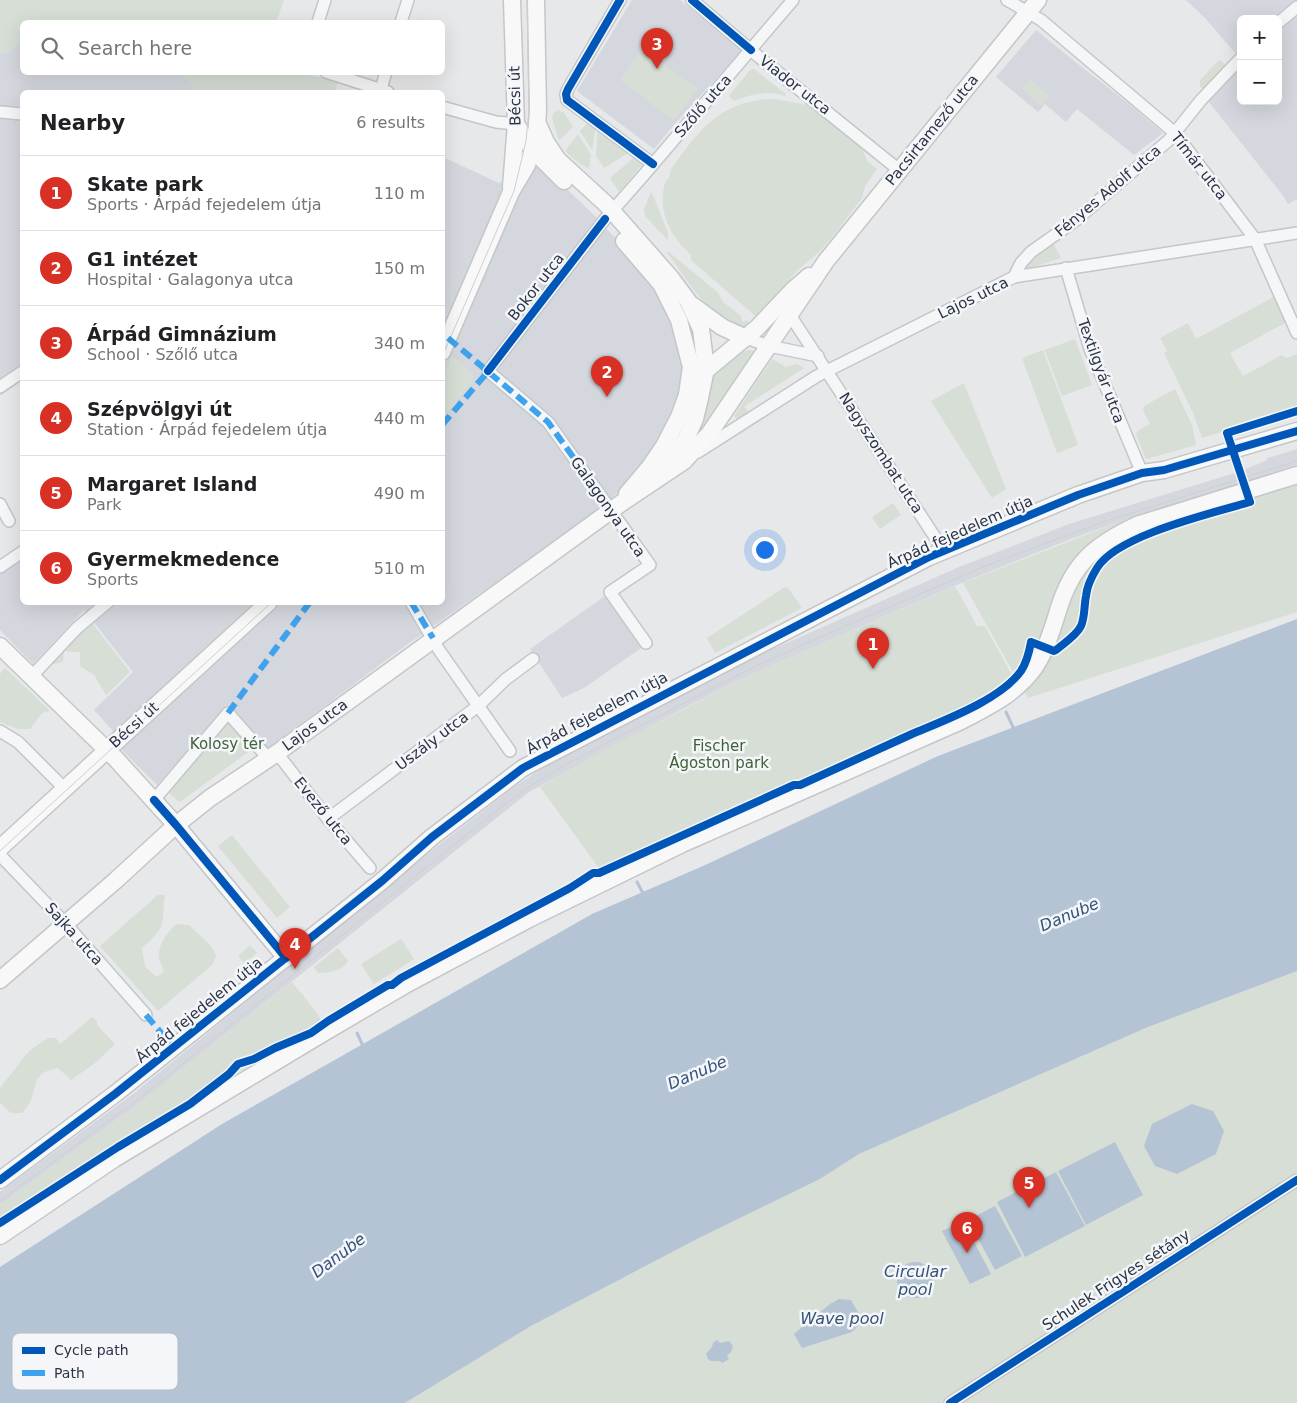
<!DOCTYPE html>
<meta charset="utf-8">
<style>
:root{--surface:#fff;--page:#f6f6f6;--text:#202124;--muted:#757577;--line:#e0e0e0;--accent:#d93025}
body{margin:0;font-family:"DejaVu Sans",sans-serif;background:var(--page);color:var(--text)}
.controls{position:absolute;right:15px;top:15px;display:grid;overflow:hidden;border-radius:8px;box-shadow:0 5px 20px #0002}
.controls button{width:45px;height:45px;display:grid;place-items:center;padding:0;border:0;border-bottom:1px solid var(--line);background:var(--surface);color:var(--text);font:25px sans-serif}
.you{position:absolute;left:764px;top:549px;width:18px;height:18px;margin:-12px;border:4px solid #fff;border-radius:50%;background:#1a73e8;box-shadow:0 0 0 8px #1a73e833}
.badge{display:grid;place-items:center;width:32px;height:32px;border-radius:50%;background:var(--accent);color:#fff;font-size:16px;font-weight:700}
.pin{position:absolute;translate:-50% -41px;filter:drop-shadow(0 1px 2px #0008)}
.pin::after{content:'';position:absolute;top:26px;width:18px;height:15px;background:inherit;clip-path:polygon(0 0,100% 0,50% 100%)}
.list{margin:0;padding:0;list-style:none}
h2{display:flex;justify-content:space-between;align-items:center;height:65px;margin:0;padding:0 20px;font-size:21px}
h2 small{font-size:16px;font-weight:400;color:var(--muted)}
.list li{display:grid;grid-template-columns:32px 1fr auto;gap:15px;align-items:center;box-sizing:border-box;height:75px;padding:0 20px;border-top:1px solid var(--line)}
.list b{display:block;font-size:19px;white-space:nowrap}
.list p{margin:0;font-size:16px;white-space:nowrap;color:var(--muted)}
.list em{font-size:16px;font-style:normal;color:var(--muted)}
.icon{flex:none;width:28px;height:28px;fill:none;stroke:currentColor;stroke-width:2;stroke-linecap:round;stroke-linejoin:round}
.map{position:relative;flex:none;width:1297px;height:1403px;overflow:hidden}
.search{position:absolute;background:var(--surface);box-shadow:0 5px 20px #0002;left:20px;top:20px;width:425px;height:55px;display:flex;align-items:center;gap:12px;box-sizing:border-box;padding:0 18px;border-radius:8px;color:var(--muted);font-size:19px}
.panel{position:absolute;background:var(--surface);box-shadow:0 5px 20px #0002;left:20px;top:90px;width:425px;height:515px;border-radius:8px}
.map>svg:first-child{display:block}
.built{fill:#d4d7dd}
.green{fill:#d6ded6}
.water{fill:#b4c4d5}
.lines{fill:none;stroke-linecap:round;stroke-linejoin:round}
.stream{stroke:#b4c4d5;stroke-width:3}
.street-casing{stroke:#c4c6c8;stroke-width:14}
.secondary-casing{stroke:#c4c6c8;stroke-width:19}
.street{stroke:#f5f6f7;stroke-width:11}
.secondary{stroke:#f8f8f8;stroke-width:16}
.tram{stroke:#cecfd2;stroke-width:1}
.quiet{stroke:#3ea3ec;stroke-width:6;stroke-dasharray:12 6;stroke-linecap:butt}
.cycleway-casing{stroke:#f4f6f9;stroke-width:11}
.cycleway{stroke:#0057b8;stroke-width:8}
.labels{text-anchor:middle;stroke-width:5;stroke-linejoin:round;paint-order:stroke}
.street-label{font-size:15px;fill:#2b3445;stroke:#f4f6f9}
.park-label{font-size:15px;fill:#3f6138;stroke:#f4f6f9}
.water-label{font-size:16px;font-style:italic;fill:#34527a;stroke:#f4f6f9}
.key{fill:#f4f6f9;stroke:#b8bcc3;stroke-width:1}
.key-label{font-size:14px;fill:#2b3445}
</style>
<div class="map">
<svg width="1297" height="1403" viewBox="0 0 1297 1403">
<rect width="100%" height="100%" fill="#e6e8ea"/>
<g class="built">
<path d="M632,0H680L742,50L673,126L654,149L577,91Z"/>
<path d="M1186,0H1297V199L1288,204L1284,197L1208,101V98L1241,65V101H1278V19H1241V60L1205,18Z"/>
<path d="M1036,30L1078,64L1129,104L1163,133L1134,155L1077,109L1066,122L1045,104L1038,112L996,77Z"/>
<path d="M22,43V72L181,73L194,88L193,92H22V381L0,396V53H7Z"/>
<path d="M443,157L499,183L542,165L598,219L635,260L661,292L677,325L688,372L664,436L626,485L602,507L401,649L267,749L227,705L157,785L120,748L124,743L94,710L133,672L84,610L33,664L0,630V565L22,552V602H442Z"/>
<path d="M1297,449V465L1124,520L1071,539L954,586L750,675L688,706L529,792L141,1102L0,1205V1192L133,1094L435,848L515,786L545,767L575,750L750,659L959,567L1069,524L1238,472L1265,461L1268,458Z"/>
<path d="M605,596L641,648L584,688L562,698L530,649Z"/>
</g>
<g class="green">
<path d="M0,0H284L276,22H22V43L7,53H0Z"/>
<path d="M643,48L698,89L674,121L620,80Z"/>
<path d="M1219,60L1225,64V67L1206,89L1200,87V80Z"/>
<path d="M754,69L786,94L785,96C768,90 751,94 734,101L729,96L750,70Z"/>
<path d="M181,73H302L338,82L335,90L341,92H193L194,88Z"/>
<path d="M1030,79L1050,96L1041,106L1022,89Z"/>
<path d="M772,99L809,105L821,110L861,145L867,161L877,169L865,186L862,198L837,231L820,251L798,270L758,315H754L691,260V255C669,235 656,209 666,180L669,178C670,174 670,171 672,168C677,160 683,153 688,146C712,116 733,101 772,99Z"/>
<path d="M559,110L561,113L563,111L573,127L560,140L558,138L552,117L554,112Z"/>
<path d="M589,121L596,126L592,150L580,131Z"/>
<path d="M598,128L630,152L604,168L596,156Z"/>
<path d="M578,134L591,155L589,169L576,161L565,151Z"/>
<path d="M636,156L644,162L619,192L610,178Z"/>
<path d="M652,193L668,233V240L645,216L644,209L650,194Z"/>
<path d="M1052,241L1061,258L1024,270V265Z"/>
<path d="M666,251L669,252L718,293L723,302L741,316V320L744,322L747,320L749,324L740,328C706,315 687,279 666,251Z"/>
<path d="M1275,296L1285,323L1230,353L1243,376L1282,355C1287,360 1291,357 1297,354V409L1202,438L1193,413L1164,353L1167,351L1160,338L1188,323L1196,339Z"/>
<path d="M1075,339L1092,385L1062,396L1045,350Z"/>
<path d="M749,350L753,351V353L705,428L702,430L700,427L714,372L738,353Z"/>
<path d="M1043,350L1078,445L1057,453L1022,358Z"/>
<path d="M452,356L474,374L470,385L447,413L443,409V379Z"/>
<path d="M772,359L786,367L797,364L804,368L745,406L748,412L737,419L734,416Z"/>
<path d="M964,383L1006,489L992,498L931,401Z"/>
<path d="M1175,389L1192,425L1196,445L1146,459L1136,434L1139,430L1150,424L1143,410L1144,406Z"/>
<path d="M1297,480V612L1028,698L963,583L1124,520L1133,536L1158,525Z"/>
<path d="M893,503L901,515L880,529L872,517Z"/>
<path d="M955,586L977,626H985L1013,677L998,692L601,871L540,787L591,757L750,675Z"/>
<path d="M785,587L788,588L802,608L715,653L707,638Z"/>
<path d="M92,623L130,672L106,695L94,675L80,666V652L64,651L63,662L45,666L82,627Z"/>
<path d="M5,668L50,711L42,713L30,729H18L0,722V674Z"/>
<path d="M225,719L231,720L255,747L180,802L165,790Z"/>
<path d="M232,835L290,907L277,918L218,846Z"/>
<path d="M158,895H165C163,905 164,915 162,923C160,933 149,941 142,948L145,967L157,977L164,971C163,967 160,963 159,959C157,946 168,931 177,924L189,925L210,945L216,955L213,964L158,1011L100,946Z"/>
<path d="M401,939L414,959L374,984L361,964Z"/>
<path d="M250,945L257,953L244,963L238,956Z"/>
<path d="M338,948L348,961C342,971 329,973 318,973L314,967Z"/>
<path d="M1297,971V1403H405L531,1326L701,1237L820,1179L859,1154L1148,1027Z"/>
<path d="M292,982C302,995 314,1007 322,1022L161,1119L0,1222V1205L141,1102Z"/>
<path d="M92,1017L97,1021L98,1026L115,1044L95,1063L71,1080L58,1068C34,1073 38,1080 31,1100C29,1105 25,1109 22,1113H11L0,1103V1088L29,1051L48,1038H56L60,1044Z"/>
</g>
<g class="water">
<path d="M1297,619V971L1148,1027L859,1154L820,1179L701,1237L531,1326L405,1403H0V1267L222,1124L592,914L703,866L938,756Z"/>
<path d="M1192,1104L1213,1111L1224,1131L1216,1154L1177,1174L1155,1166L1144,1146L1152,1124Z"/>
<path d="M1115,1142L1143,1195L1086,1225L1058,1171Z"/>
<path d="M1056,1172L1085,1226L1025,1257L997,1202Z"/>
<path d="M995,1206L1022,1256L995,1270L968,1220Z"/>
<path d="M963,1221L991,1274L970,1284L942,1231Z"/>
<circle cx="915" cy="1280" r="18"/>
<path d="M839,1299L851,1300L859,1314L860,1324L852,1332L802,1348L794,1334L830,1304Z"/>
<path d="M717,1340L720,1343L729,1341L733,1346L731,1352L727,1356L729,1359L722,1363L720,1361H711L708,1359L706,1354L712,1347L713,1343Z"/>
</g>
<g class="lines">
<g class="stream">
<path d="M1006,712L1013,727"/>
<path d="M637,882L644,895"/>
<path d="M357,1033L363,1046"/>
</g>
<defs>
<g id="street">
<path d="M620,0L568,89L566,94L567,100L653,164"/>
<path d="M692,0L759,57L899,170"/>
<path d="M1007,0L1041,20L1175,133L1255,239L1297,333"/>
<path d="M318,22L325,0"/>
<path d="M401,22L408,0"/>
<path d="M1278,23L1297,7"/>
<path d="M326,72L388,92"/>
<path d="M380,92L386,72"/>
<path d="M442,107L496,122L516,124"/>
<path d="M0,112L22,114"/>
<path d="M1066,268L1090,349L1142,473"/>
<path d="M1014,277L1021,263L1031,252L1076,220L1169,140L1201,100L1241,58"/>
<path d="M790,315L944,551"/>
<path d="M746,338L769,346L818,356"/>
<path d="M0,387L22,372"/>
<path d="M698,452L817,376L1014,277L1297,233"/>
<path d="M0,504L9,521"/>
<path d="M0,567L22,552"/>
<path d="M411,602L439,650L510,751"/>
<path d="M646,643L610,592L650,565L548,422L488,371L605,219L642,177L793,0"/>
<path d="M32,676L77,628L108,602"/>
<path d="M0,731L18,742L64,788"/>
<path d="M277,753L328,819L370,868"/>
<path d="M154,800L228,713L268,758"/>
<path d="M328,819L478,706L506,679L533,659"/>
<path d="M0,855L65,923L146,1015"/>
<path d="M950,1403L1297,1180"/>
</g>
<g id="secondary">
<path d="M516,124L532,149L564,181"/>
<path d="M538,124L546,142L558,160L606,204L671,278L688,301L701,329L706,369L700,398L695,419L686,439L667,468"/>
<path d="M511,187L516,124L512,0"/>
<path d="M624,241L661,284L679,320L691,367L687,395"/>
<path d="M692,305L722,327L746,338"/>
<path d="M442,352L511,192L527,165L536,136L538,111L536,0"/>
<path d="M627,494L649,468L664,446L679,417L687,395L698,377L757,328L793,290L809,276"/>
<path d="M0,646L116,759L176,825L286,958"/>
<path d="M0,848L269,602"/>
<path d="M0,980L115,881L176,825L210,798L277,753L620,504L684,461L709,434L826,261L1038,0"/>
<path d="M0,1180L115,1094L382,881L432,837L523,768L929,557L1078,495L1142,473L1164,470L1297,431"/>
<path d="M0,1236L114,1159L320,1035L405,985L529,919L682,844L959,722C988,707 1016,694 1035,667C1046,650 1052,630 1058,611C1072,564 1094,545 1137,525L1297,475"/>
</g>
</defs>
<use href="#street" class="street-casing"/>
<use href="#secondary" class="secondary-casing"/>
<use href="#street" class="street"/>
<use href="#secondary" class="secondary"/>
<g class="tram">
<path d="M442,357L514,191L522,158L526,141L529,111L527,0"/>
<path d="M0,851L272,602"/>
<path d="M0,1201L138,1100L500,808L536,782L565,765L756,666L845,626L988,565L1103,522L1297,461"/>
</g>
<g class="quiet">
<path d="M448,338L548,422L611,510"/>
<path d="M442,425L491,368"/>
<path d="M411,602L433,638"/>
<path d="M228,713L310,602"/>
<path d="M146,1015L174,1048"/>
</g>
<defs>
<g id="cycleway">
<path d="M620,0L568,89L566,94L567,100L653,164"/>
<path d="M692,0L751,50"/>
<path d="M488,371L605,219"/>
<path d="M154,800L176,825L286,958"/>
<path d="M0,1180L115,1094L382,881L432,837L523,768L929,557L1078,495L1142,473L1164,470L1297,431"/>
<path d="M0,1223L118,1147L190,1104L229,1074L238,1064L254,1059L275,1048L311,1033L328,1021L388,985H392L401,978L570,888L593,873H599L794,785H800C838,768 875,751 912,734C945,720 1000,700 1021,671C1027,662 1029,653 1031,642L1054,651L1056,650C1064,643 1076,636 1081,626C1085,617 1084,606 1086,596C1087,586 1092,576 1097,568C1117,535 1213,513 1250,502L1227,433L1297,411"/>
<path d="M950,1403L1297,1180"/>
</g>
</defs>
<use href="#cycleway" class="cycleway-casing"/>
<use href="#cycleway" class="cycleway"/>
</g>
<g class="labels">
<g class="street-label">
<text transform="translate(795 85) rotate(38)" y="5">Viador utca</text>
<text transform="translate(515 96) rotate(-91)" y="5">Bécsi út</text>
<text transform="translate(703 106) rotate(-49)" y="5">Szőlő utca</text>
<text transform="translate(932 130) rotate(-51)" y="5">Pacsirtamező utca</text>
<text transform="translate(1199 166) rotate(52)" y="5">Tímár utca</text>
<text transform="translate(1108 191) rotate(-40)" y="5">Fényes Adolf utca</text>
<text transform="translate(536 287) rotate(-52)" y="5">Bokor utca</text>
<text transform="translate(973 298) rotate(-26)" y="5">Lajos utca</text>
<text transform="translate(1101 371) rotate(70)" y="5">Textilgyár utca</text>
<text transform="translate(881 453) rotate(57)" y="5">Nagyszombat utca</text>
<text transform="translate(608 507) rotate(55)" y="5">Galagonya utca</text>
<text transform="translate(960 532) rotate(-24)" y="5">Árpád fejedelem útja</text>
<text transform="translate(597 713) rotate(-28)" y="5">Árpád fejedelem útja</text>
<text transform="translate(134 725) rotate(-42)" y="5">Bécsi út</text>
<text transform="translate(315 725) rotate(-36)" y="5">Lajos utca</text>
<text transform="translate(432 741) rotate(-37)" y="5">Uszály utca</text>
<text transform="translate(323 811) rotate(51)" y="5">Evező utca</text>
<text transform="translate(74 934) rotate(48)" y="5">Sajka utca</text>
<text transform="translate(199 1010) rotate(-39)" y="5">Árpád fejedelem útja</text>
<text transform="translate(1116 1280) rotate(-33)" y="5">Schulek Frigyes sétány</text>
</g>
<g class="park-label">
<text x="227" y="749">Kolosy tér</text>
<text x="719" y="751">Fischer<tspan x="719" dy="17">Ágoston park</tspan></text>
</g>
<g class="water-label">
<text transform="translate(1069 914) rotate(-23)" y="6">Danube</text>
<text transform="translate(697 1072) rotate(-23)" y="6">Danube</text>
<text transform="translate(338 1255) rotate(-37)" y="6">Danube</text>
<text x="915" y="1277">Circular<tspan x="915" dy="18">pool</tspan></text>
<text x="842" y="1324">Wave pool</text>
</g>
</g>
<rect x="12" y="1333" width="166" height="57" rx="8" class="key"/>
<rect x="22" y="1347" width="23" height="7" fill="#0057b8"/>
<rect x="22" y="1370" width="23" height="6" fill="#3ea3ec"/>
<g class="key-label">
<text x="54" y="1355">Cycle path</text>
<text x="54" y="1378">Path</text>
</g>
</svg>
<div class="controls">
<button>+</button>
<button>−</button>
</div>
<div class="you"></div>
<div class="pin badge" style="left:873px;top:669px">1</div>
<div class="pin badge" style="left:607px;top:397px">2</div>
<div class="pin badge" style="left:657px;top:69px">3</div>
<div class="pin badge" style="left:295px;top:969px">4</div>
<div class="pin badge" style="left:1029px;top:1208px">5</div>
<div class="pin badge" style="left:967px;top:1253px">6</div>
<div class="search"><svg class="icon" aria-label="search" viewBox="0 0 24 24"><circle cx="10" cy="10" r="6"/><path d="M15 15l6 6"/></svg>Search here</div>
<section class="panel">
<h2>Nearby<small>6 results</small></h2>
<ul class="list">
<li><span class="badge">1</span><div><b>Skate park</b><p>Sports · Árpád fejedelem útja</p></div><em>110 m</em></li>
<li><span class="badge">2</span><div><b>G1 intézet</b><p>Hospital · Galagonya utca</p></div><em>150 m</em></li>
<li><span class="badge">3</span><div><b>Árpád Gimnázium</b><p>School · Szőlő utca</p></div><em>340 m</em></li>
<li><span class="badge">4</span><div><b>Szépvölgyi út</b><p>Station · Árpád fejedelem útja</p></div><em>440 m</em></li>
<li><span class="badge">5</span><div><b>Margaret Island</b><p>Park</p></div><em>490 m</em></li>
<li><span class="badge">6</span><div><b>Gyermekmedence</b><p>Sports</p></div><em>510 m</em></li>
</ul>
</section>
</div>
